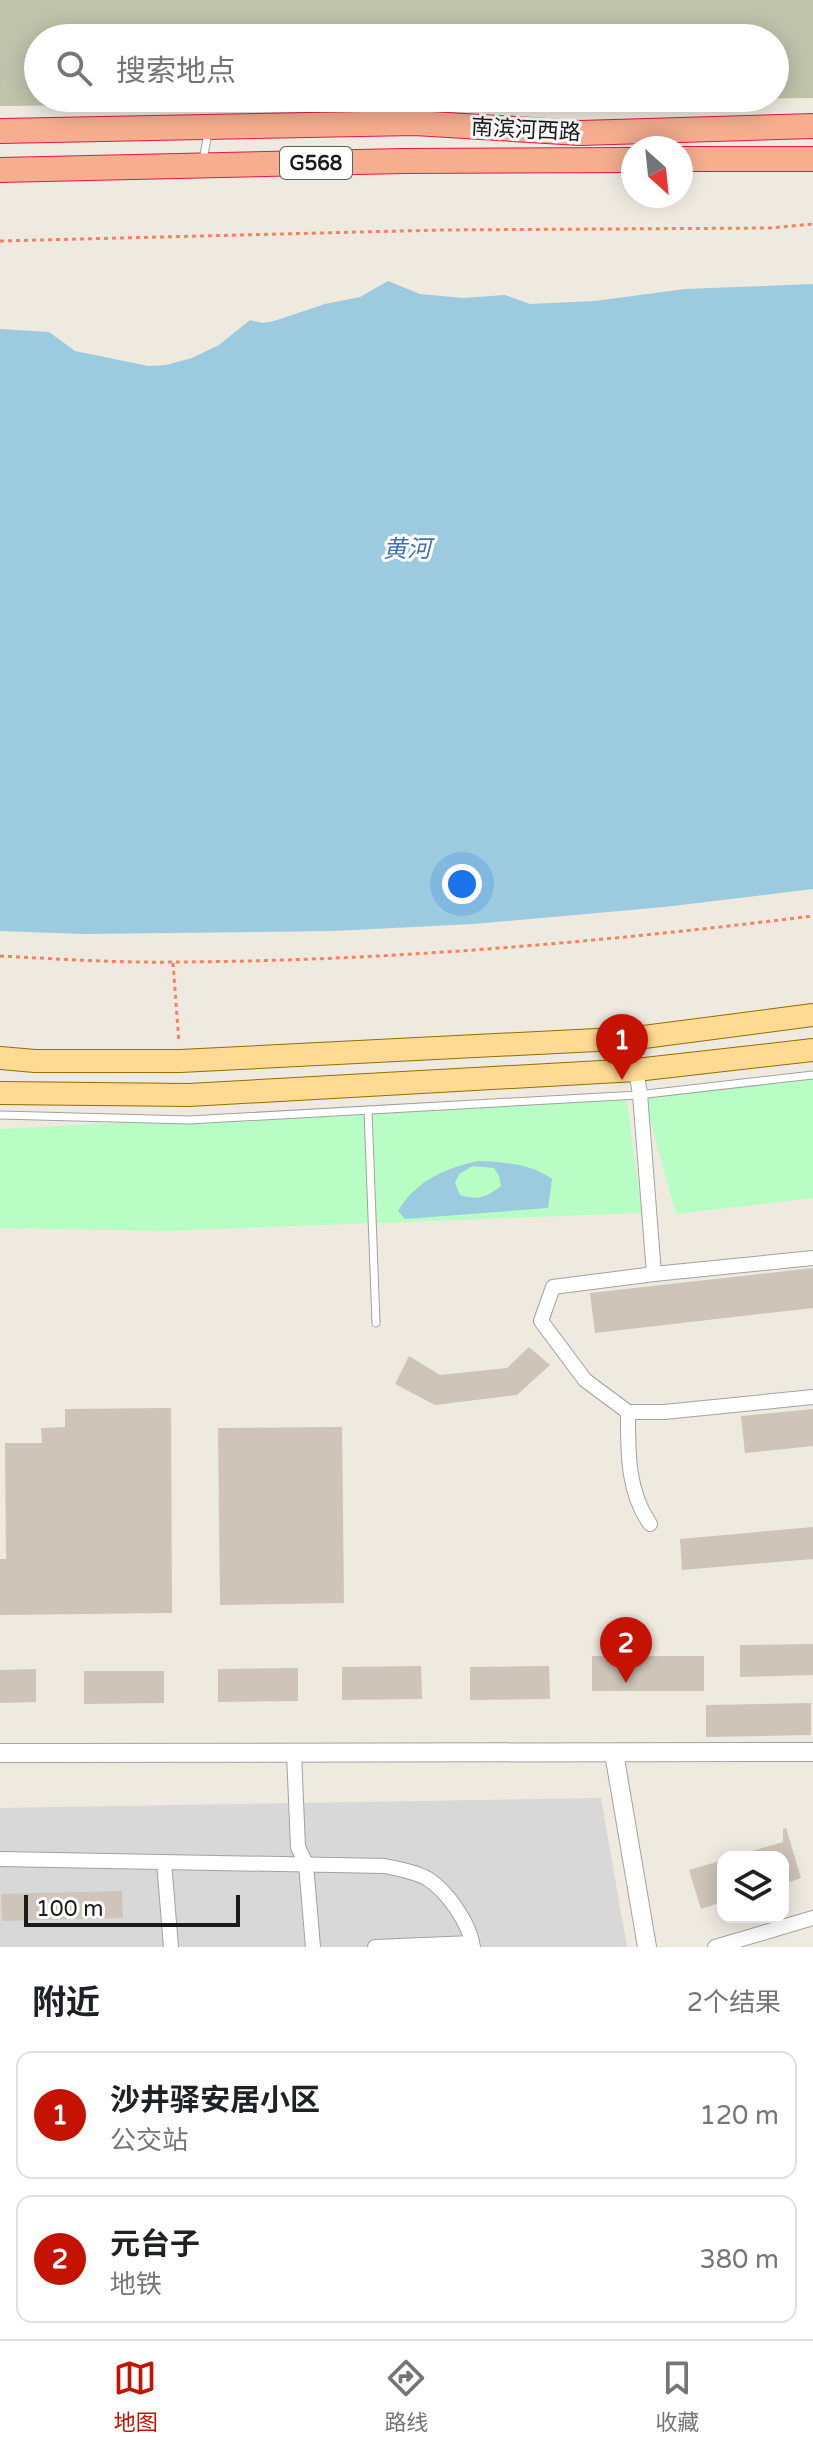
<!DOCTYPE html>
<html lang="zh">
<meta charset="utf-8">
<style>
:root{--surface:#fff;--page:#f6f6f6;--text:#202124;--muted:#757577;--line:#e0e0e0;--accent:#c61200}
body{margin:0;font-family:"Varela Round","Noto Sans SC",sans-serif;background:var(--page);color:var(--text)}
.controls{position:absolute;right:24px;bottom:24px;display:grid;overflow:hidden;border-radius:16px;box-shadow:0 4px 20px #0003}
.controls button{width:72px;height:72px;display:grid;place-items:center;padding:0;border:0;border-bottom:2px solid var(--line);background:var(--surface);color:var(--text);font:40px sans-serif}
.compass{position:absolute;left:621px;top:136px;width:72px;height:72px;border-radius:50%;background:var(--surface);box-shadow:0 4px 20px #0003;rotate:153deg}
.scale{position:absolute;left:24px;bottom:20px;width:216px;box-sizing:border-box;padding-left:8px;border:4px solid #1b1b1b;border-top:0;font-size:22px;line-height:28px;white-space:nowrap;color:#1b1b1b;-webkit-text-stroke:6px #fff;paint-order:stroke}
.you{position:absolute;left:462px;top:884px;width:28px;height:28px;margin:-20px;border:6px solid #fff;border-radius:50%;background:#1a73e8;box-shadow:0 0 0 12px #1a73e833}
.badge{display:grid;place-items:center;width:52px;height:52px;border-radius:50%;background:var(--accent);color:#fff;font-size:26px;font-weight:700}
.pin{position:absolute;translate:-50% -66px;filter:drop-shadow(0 2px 4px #0008)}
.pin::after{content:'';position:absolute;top:42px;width:28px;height:24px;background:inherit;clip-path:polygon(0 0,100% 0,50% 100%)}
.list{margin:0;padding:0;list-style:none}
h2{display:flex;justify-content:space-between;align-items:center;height:104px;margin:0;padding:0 32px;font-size:34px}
h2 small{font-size:26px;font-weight:400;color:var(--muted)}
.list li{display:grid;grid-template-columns:52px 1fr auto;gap:24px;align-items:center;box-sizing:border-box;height:128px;margin:0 16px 16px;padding:0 16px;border:2px solid var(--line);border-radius:16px}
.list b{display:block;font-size:30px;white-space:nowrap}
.list p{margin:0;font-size:26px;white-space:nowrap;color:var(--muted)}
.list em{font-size:26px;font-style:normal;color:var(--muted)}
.icon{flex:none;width:44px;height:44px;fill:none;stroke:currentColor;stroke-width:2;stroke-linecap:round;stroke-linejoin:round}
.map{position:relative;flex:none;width:813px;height:1947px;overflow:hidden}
.search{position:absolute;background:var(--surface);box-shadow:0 4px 20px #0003;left:24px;right:24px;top:24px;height:88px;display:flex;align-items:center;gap:20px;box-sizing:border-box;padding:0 28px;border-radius:44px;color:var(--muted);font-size:30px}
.sheet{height:392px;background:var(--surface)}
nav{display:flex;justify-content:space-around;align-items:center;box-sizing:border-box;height:112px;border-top:2px solid var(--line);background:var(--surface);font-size:22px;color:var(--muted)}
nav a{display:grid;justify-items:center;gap:4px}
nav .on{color:var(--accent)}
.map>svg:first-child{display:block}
.residential{fill:#d9d8d8}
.construction{fill:#c0c3ab;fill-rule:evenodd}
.park{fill:#b8fdc3}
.water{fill:#9ccadf;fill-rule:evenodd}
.building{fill:#cec4b9}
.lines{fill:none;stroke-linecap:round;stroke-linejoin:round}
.service-casing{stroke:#a2a2a2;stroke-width:9}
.minor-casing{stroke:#a2a2a2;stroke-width:16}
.tertiary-casing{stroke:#a2a2a2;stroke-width:20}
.primary-casing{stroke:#926f00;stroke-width:24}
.trunk-casing{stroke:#e1184b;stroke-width:26}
.path{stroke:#ff7e5f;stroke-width:3;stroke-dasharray:4 4;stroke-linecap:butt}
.service{stroke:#fff;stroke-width:7}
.minor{stroke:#fff;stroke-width:14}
.tertiary{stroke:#fff;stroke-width:18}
.primary{stroke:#ffda93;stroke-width:22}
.trunk{stroke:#f6ae8f;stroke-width:24}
.labels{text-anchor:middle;stroke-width:6;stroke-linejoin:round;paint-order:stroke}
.shield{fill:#fff;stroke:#5f5f5f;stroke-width:2}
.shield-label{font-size:20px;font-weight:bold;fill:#1b1b1b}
.street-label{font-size:22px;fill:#1b1b1b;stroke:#fff}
.water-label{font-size:24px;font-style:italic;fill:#4270b0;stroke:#fff}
</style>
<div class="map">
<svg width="813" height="1947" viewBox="0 0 813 1947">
<rect width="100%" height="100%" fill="#eeeae0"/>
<path class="residential" d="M601,1798L627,1947H0V1808Z"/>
<path class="construction" d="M0,0H813V98L0,106ZM38,38H775V98H38Z"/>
<g class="park">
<path d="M813,1077V1198L676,1214L643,1095Z"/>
<path d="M626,1096L642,1213L166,1231L0,1228V1129Z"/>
</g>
<g class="water">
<path d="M388,281L420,294L463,298L505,295L530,304L595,301L685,289L813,284V889L664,907L473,924L333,931L83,934L0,931V329L49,332L75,351L148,366L166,365L192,358L219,345L250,320L263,323L274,321L325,304L360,297Z"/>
<path d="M478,1161C502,1162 532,1164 552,1179L548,1208L405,1219L398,1211C416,1181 445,1168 478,1161ZM473,1166L494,1168L499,1176L501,1186C487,1197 477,1201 460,1195L455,1183L459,1174Z"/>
</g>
<g class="building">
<path d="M813,1268V1308L595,1333L590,1293Z"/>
<path d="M529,1347L550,1365L517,1395L435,1405L395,1384L409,1356L440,1375L507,1368Z"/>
<path d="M171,1408L172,1613L0,1615V1559H6L5,1443H42L41,1428L65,1427V1409Z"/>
<path d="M813,1409V1446L745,1453L741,1416Z"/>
<path d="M342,1427L344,1603L220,1605L218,1428Z"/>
<path d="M813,1527V1559L682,1570L680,1539Z"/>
<path d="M813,1644V1675L740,1677V1645Z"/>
<rect x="592" y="1656" width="112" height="35"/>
<path d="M421,1666L422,1699L342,1700V1667Z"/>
<path d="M549,1666L550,1699L470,1700V1667Z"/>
<path d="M298,1668V1701L218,1702V1669Z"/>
<path d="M36,1669V1702L0,1703V1670Z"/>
<path d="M84,1671H164V1703L84,1704Z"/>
<path d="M811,1703V1735L706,1737V1705Z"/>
<path d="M786,1828L801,1878L783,1884V1857H742V1854L783,1842V1829Z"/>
<path d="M723,1860V1902L701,1909L689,1870Z"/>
<path d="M122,1891L123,1918L2,1921L1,1894Z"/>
</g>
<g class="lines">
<defs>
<g id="service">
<path d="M203,160L208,133"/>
<path d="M368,1110L376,1323"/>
<path d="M0,1115L189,1120L638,1095L813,1075"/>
</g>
<g id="minor">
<path d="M636,1070L640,1094L654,1274"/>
<path d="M813,1258L654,1274L553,1287L541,1321L585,1380L628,1412H664L813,1397"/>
<path d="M628,1412C628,1452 627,1491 650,1524"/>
<path d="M294,1753L298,1847L306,1864L313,1947"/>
<path d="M0,1859L385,1866C398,1869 417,1872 428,1879C448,1892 470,1924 473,1947"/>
<path d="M164,1862L171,1947"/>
<path d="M375,1947L472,1943"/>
<path d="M715,1947L813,1918"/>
</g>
<g id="tertiary">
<path d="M0,1753L813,1752"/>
<path d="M614,1753L647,1947"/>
</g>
<g id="primary">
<path d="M0,1058L35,1061H180L636,1038L813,1015"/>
<path d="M0,1093L189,1095L636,1070L813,1050"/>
</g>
<g id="trunk">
<path d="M0,131L415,123L580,133L813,126"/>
<path d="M681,159H813"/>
<path d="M0,170L404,161L633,160"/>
</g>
</defs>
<use href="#service" class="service-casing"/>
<use href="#minor" class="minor-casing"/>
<use href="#tertiary" class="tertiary-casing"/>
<use href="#primary" class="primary-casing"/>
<use href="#trunk" class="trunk-casing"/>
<g class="path">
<path d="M0,241L441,230L770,228L813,224"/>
<path d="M0,956C59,959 118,963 176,962C389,961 602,942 813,916"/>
<path d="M173,963L179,1043"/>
</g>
<use href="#service" class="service"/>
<use href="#minor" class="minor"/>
<use href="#tertiary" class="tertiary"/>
<use href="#primary" class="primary"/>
<use href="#trunk" class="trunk"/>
</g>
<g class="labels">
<rect class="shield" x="280" y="147" width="72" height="32" rx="6"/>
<g class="shield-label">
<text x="316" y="170">G568</text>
</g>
<g class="street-label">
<text transform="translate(526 129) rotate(3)" y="8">南滨河西路</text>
</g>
<g class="water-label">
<text x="407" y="557">黄河</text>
</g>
</g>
</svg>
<div class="controls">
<button><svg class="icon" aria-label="layers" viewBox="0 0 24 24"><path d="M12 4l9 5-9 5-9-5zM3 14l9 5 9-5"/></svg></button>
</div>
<svg class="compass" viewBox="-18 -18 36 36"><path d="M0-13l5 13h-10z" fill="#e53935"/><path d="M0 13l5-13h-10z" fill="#757577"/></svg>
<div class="scale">100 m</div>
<div class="you"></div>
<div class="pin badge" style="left:622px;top:1080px">1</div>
<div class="pin badge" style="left:626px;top:1683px">2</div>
<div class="search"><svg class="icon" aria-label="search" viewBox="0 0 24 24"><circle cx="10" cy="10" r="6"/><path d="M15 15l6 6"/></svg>搜索地点</div>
</div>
<section class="sheet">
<h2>附近<small>2个结果</small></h2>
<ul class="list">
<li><span class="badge">1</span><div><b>沙井驿安居小区</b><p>公交站</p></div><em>120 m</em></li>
<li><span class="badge">2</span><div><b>元台子</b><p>地铁</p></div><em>380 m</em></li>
</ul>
</section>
<nav>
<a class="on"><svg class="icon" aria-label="map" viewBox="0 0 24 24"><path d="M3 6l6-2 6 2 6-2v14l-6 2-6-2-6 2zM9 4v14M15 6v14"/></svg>地图</a>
<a><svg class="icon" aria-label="directions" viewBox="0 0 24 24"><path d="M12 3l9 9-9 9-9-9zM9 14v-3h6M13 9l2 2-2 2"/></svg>路线</a>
<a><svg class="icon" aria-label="saved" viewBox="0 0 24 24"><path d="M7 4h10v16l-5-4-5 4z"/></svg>收藏</a>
</nav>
